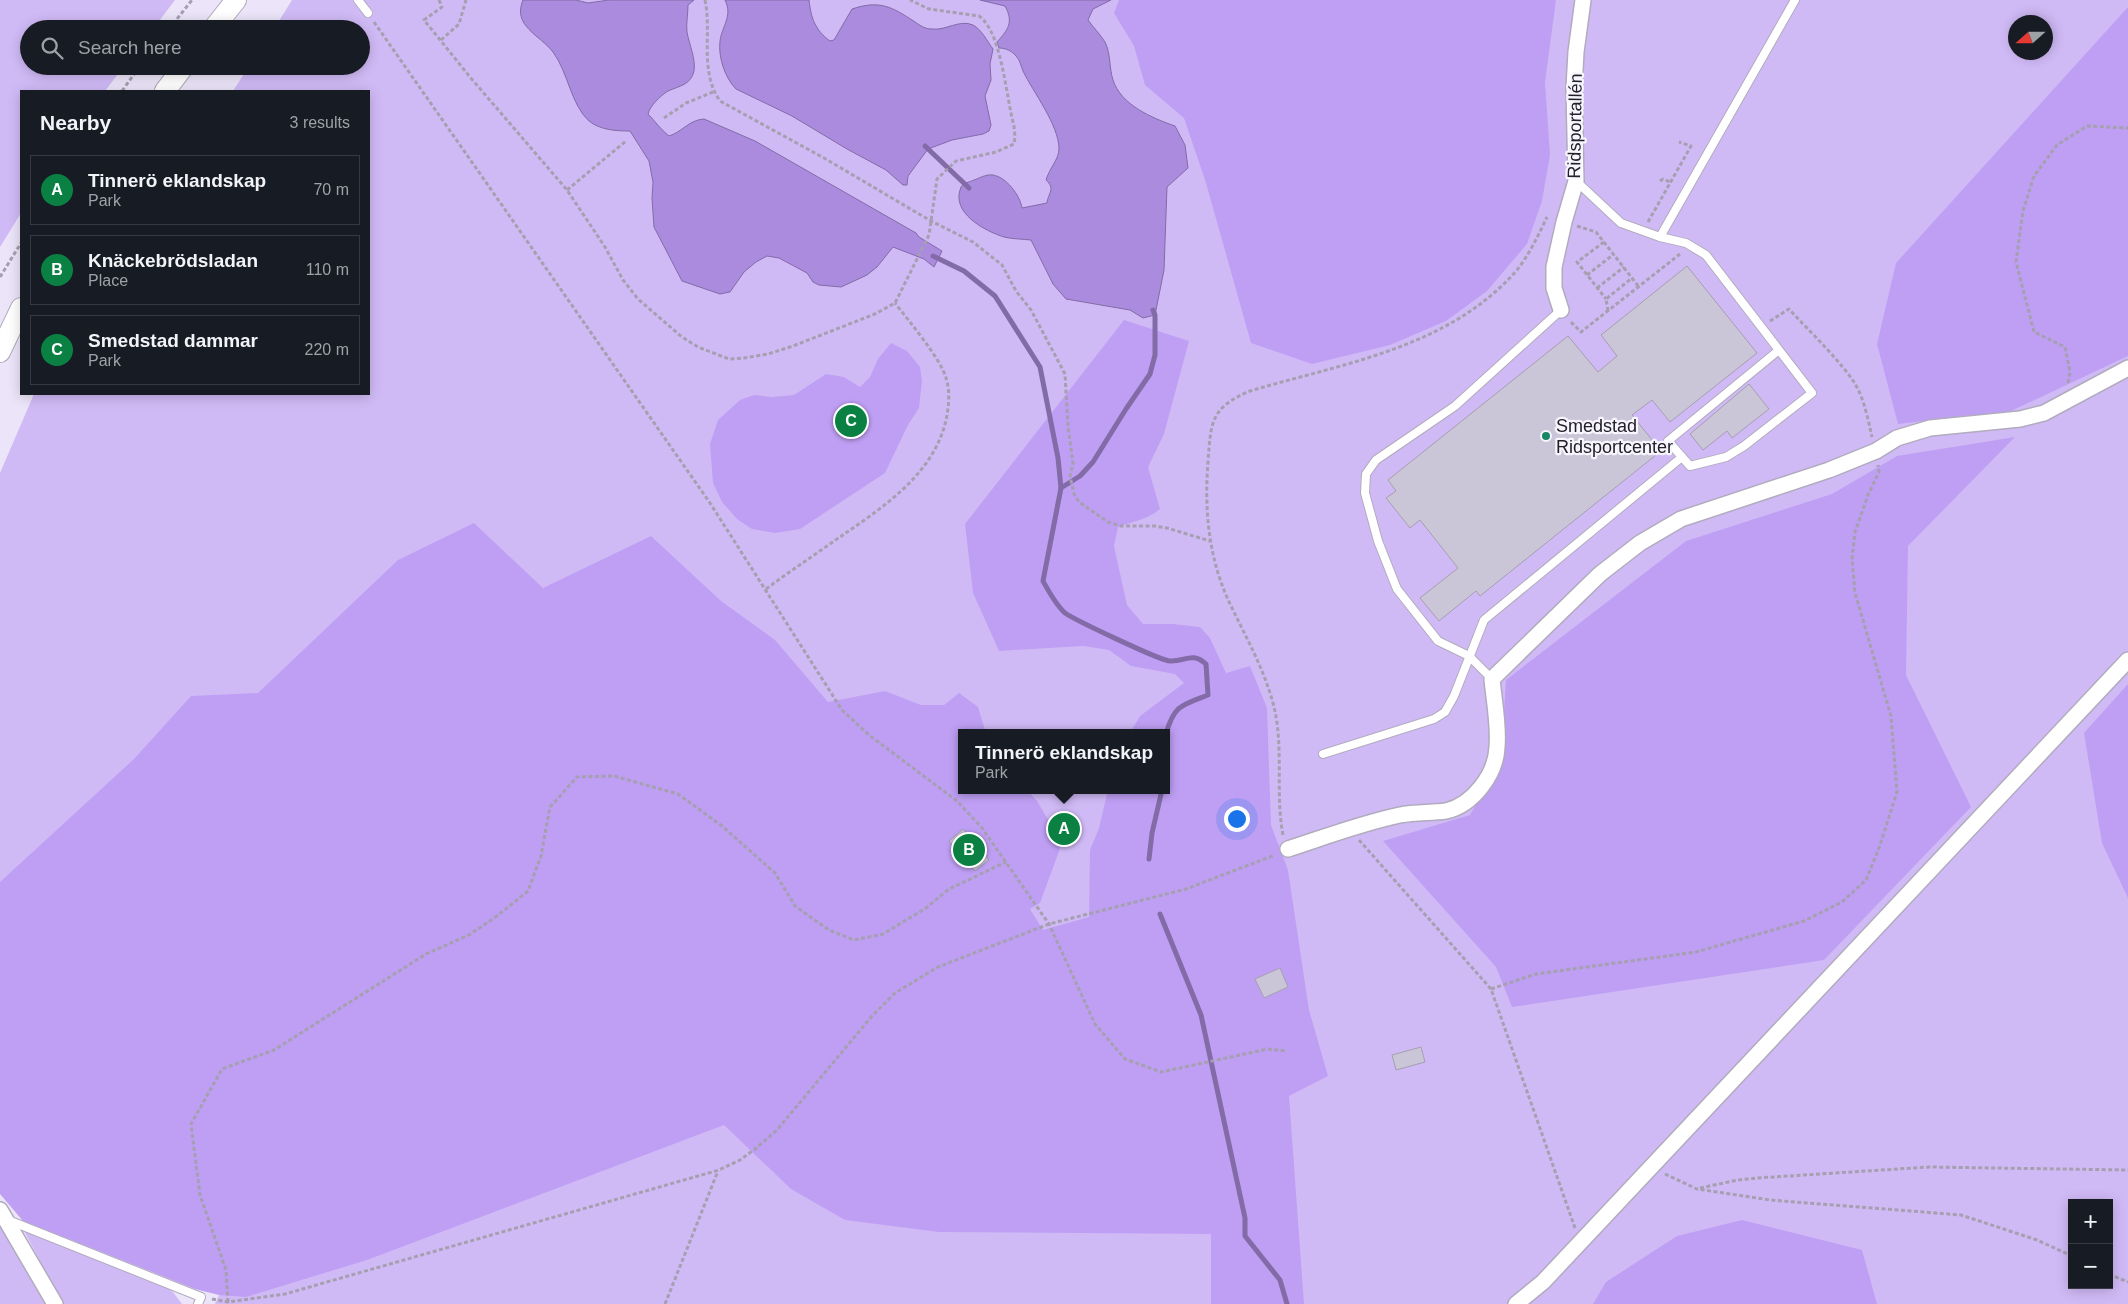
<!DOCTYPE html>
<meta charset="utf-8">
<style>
:root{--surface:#171b24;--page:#20242c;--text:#f1f3f6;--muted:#9ea1a6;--line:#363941;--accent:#0b8043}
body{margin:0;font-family:Helvetica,sans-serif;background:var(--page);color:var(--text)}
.controls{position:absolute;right:15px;bottom:15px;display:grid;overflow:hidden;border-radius:0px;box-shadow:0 2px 12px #0003}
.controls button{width:45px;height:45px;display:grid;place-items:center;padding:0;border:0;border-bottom:1px solid var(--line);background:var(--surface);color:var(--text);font:25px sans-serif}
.compass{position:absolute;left:2008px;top:15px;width:45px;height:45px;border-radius:50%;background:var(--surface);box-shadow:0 2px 12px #0003;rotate:249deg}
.you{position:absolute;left:1236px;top:818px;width:18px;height:18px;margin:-12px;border:4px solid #fff;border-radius:50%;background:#1a73e8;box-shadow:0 0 0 8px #1a73e833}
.badge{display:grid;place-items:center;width:32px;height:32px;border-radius:50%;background:var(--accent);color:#fff;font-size:16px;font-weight:700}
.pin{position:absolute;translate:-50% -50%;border:2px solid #fff;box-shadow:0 1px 5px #0006}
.popup{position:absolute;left:958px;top:729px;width:212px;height:65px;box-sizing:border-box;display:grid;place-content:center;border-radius:0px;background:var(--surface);filter:drop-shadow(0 1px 4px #0005);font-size:16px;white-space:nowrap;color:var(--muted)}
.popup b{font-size:19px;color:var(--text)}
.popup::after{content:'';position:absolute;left:50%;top:100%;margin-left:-10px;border:10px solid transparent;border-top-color:var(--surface)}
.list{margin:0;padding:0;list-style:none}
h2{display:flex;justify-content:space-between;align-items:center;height:65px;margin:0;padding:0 20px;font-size:21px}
h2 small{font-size:16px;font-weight:400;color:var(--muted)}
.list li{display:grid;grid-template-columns:32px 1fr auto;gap:15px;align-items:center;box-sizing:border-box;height:70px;margin:0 10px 10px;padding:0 10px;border:1px solid var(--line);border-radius:0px}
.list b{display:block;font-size:19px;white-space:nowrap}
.list p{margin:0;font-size:16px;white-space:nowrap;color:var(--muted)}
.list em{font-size:16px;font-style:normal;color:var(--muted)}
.icon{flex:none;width:28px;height:28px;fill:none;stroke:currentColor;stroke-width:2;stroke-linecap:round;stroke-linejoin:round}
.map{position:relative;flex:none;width:2128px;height:1304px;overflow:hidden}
.search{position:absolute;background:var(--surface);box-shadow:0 2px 12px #0003;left:20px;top:20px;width:350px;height:55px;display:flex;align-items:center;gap:12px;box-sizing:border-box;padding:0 18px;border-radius:28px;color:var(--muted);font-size:19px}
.panel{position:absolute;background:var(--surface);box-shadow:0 2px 12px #0003;left:20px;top:90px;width:350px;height:305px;border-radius:0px}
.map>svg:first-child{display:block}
.green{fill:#d0baf6;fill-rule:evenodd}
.forest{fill:#bf9ff4}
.water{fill:#ab8bde;stroke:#826ba7}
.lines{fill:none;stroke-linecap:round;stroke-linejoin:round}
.stream{stroke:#826ba7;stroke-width:5}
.building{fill:#cbc5d8;stroke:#a59fb1}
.service-casing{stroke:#b1abbe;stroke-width:10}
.minor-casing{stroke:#b1abbe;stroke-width:18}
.secondary-casing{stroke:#b1abbe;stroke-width:22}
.path{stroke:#a59faf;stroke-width:3;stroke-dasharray:4 2.5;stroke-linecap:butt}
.service{stroke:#fff;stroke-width:8}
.minor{stroke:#fff;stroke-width:15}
.secondary{stroke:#fff;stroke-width:20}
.poi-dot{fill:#188663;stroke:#f7f5fd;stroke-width:2}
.labels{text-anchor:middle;stroke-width:4.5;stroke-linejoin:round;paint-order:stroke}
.street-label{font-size:18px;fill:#232028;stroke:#f7f5fd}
.poi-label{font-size:18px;fill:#232028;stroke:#f7f5fd;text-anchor:start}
</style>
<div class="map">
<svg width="2128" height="1304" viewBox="0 0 2128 1304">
<rect width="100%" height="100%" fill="#ece5f9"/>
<g class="green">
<path d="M0,0H175L153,29H29V66H124L105,91H21V213L0,247Z"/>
<path d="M292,0H2128V1304H215L219,1295H226L0,1185V473L34,394H369V91H233L249,66H361V29H274ZM2016,22H2046V52H2016ZM962,733H1166V790H962ZM2072,1203H2109V1285H2072Z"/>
<path d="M0,1224L45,1304H0Z"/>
<path d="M24,1231L164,1286L173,1292L182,1304H63Z"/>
</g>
<g class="forest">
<path d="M1119,0H1556L1545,82L1550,155L1542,201L1527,244L1487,291L1446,321L1390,345L1312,364L1251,343L1206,183L1184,118L1145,85L1134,46L1114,13Z"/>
<path d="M2128,7V356L2011,411L1898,424L1877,344L1896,263Z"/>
<path d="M1124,320L1189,341L1164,434L1148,467L1160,509C1147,520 1133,521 1118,527L1114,546L1127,605L1143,624H1173L1200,627L1210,638L1226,673L1250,666L1267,708L1271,825L1288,870L1309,1010L1328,1076L1289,1096L1304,1304H1211V1234L939,1232L845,1220L791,1189L724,1125L367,1260L246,1297L219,1295L195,1289L23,1221L0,1194V882L134,759L191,696L258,693L398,560L474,523L543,588L651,536L721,601L775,640L828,702L885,691L921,705H944L959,693L978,707L986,733H962V790H1027L1037,801L1062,843L1040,903L1030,909L1043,930L1089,917L1090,850L1099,828L1108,790H1166V733H1130L1140,716L1184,683L1175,674L1131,666L1109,650L1083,646L999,651L973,593L965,524Z"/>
<path d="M891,343L907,351L920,367L922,381L919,408L908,425L885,473L800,529L775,533L752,529L737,519L722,502L713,483L710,444L718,420L740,400L754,395L772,397L794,395L826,374L844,377L860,387L870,377L878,359Z"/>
<path d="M2015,437L1908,546L1906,675L1971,807L1824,960L1512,1007L1496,967L1383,841L1470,815L1501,760L1506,680L1686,541L1832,494L1897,456Z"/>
<path d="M2128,684V898L2102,843L2084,733Z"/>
<path d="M1742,1220L1862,1250L1877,1304H1593L1606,1282L1677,1236Z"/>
</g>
<g class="water">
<path d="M523,0H576L588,3L609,0H694L688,5C688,14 686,24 687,32C689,44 696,59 694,71C691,85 679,86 668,91C660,96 650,106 648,114C655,121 661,130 669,136C682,132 689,120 704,119L755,141L916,233L919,237L942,251L934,267L924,259L893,247L877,267L867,275L841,287L819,285L813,282L807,273L779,258L767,256L756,262L744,272L730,292L720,294L682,281L654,227L652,198L653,182L649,161L630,131C616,131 600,130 589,121C571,105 568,72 553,52C540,35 512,26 523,0Z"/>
<path d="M725,0H809C811,18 815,30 830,41L834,40L852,9C879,0 891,6 915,22C921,26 925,29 932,29C945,31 960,19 973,25C982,30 987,41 993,49L990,64L991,80L985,96L991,125L989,131L983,134L952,140L928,149L908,176L907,185H903L886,170L847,149L792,116L736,89C725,78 718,57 720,41C722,26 733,16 725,0Z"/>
<path d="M980,0H1111L1093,9L1088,20C1093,27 1100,34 1105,42C1111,54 1109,68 1113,80C1121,105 1152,118 1175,126L1185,145L1188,168L1167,187L1164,270L1155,315L1143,318L1130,310L1066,299L1053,284L1031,240C1022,239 1012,239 1004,237C985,231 950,213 961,187C963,183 970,182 974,180C980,178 986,174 993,175C1006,177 1020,195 1022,208L1047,203C1048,193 1056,189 1046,180C1049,169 1059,159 1059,149C1059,125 1033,92 1023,71C1021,66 1020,60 1016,56C1012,51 1006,48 999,48L997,42C1008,30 1014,22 1005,6Z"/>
</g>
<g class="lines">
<g class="stream">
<path d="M925,146L969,188"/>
<path d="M933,256L964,271L995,296L1040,367L1058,458L1061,488L1043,581C1049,592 1056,605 1065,613C1075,620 1161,661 1170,661C1185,662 1192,651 1206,664L1208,695C1182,705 1174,705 1166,734"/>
<path d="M1061,488L1080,476L1093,462L1126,409L1150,374L1155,355V315L1153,310"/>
<path d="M1149,859L1152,833L1162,790"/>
<path d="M1160,914L1201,1015L1245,1218V1236L1280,1280L1287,1304"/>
</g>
</g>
<g class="building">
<path d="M1687,266L1757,353L1670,422L1652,400L1632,415L1661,451L1480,596L1476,591L1439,621L1420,598L1458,568L1420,520L1410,528L1386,498L1396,491L1388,480L1568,336L1598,372L1617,356L1601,335Z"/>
<path d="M1749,384L1769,409L1732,438L1727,431L1703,450L1690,434Z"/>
<path d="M963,829L989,860L975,871L949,841Z"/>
<path d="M1280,968L1288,987L1264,998L1255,979Z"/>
<path d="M1421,1047L1425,1062L1396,1070L1392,1055Z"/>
</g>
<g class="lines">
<defs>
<g id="service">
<path d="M358,0L368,13"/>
<path d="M1576,181L1621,223L1660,237L1686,243L1706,255L1812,393L1744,446L1726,457L1690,466L1668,441L1779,350"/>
<path d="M1660,237L1795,0"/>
<path d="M1492,679L1469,656L1438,641L1397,589L1378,541L1365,493L1366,474L1376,460L1455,406L1561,310"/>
<path d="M1323,754L1434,719L1445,712L1454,696L1484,620L1682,457"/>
<path d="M8,1220L201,1297L198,1304"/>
</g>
<g id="minor">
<path d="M1561,310L1554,288V267L1564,222L1576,181L1574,88L1576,52L1583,0"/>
<path d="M1288,849C1325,837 1362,823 1400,815C1415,812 1431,813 1446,811C1473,805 1496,774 1497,747C1499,725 1494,701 1492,679L1600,574L1640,543L1681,519L1829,470L1876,451L1897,438L1930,428L2020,419L2044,413L2128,368"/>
<path d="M0,1210L55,1304"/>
<path d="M1516,1304L1543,1282L2128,660"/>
</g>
<g id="secondary">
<path d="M213,29L236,0"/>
<path d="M165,91L184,66"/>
<path d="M0,352L21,308"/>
</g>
</defs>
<use href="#service" class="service-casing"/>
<use href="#minor" class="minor-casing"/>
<use href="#secondary" class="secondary-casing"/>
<g class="path">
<path d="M439,0L442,7L424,20L470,77L567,190L605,247L623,280L638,299L682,337L698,347L729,359L744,358L768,354L793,346L875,314L895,303L929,235L937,179L956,161L996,152L1014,144L1015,137L1014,126C1006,98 1002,32 979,16L929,9L910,0"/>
<path d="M705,0C712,33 699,71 720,101L824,158L931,221L973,242L1002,265L1016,291L1031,310L1065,374L1068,426L1073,464L1070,476L1074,494L1079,502L1108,522L1121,526H1154L1167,528L1210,541"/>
<path d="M374,22L710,503L842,710L869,735L957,801L982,828L1049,924L1095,1024L1125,1059L1161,1072L1268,1049L1287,1051"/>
<path d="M169,29L192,0"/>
<path d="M441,40L459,24L466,0"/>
<path d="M122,91L140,66"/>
<path d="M664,118L686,103L713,92"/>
<path d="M1660,181L1663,179L1670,182"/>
<path d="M567,190L626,141"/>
<path d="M1648,222L1691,146L1679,142"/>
<path d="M1577,226L1596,232L1639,287"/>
<path d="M1604,242L1577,262L1606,299"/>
<path d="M1587,275L1614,254"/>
<path d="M0,277L21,243"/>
<path d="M1597,288L1624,267"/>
<path d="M1608,311L1606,299L1632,278"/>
<path d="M1770,321L1789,309C1810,332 1836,356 1854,382C1864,398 1868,419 1872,437"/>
<path d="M1571,322L1581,332L1680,254"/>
<path d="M2068,383L2070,372L2065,347L2034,332L2016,262L2023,211L2034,176L2057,145L2087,126L2128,128"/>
<path d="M766,589C789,572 813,556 837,539C882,508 937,473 947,415C949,403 950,390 946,378C941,359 908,320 895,303"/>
<path d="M1283,835C1275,793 1284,748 1274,707C1265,671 1247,639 1231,606C1209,561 1204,512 1208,462C1211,422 1210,408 1250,391C1344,363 1449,348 1517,270C1529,255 1539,234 1547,217"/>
<path d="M1359,840L1491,989L1575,1228"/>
<path d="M1491,989L1536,974L1696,952L1804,921L1842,902L1866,880L1879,848L1897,792L1891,716L1855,593L1852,559L1855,532L1868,495L1879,472L1878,465"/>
<path d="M1665,1174L1697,1189L1770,1200L1961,1215L2037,1240L2072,1256"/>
<path d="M1700,1188L1738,1180L1758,1178L1929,1167L2128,1170"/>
<path d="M2109,1274L2128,1282"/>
<path d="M212,1299L228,1302L285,1294L719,1170L740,1160L755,1149L777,1130L872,1016L895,993L938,967L1049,924L1186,889L1275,855"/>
<path d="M228,1302L226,1270L200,1195L191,1124L222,1069L274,1050L426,954L469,935L497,916L528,891L541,856L550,807L577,777L614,776L678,794L722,826L775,873L795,906L829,930L854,940L883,934L926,908L949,889L1006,862"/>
<path d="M665,1304L718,1171"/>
</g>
<use href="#service" class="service"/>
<use href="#minor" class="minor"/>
<use href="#secondary" class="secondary"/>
</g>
<circle class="poi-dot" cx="1546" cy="436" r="5"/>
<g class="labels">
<g class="street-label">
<text transform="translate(1575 126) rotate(-89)" y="6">Ridsportallén</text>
</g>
<g class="poi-label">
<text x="1556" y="432">Smedstad<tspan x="1556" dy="21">Ridsportcenter</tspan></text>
</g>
</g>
</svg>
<div class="controls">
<button>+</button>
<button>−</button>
</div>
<svg class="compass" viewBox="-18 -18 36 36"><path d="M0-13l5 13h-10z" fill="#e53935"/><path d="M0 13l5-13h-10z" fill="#9ea1a6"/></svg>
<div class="you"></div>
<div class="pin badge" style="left:1064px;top:829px">A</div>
<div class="popup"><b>Tinnerö eklandskap</b>Park</div>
<div class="pin badge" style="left:969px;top:850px">B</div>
<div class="pin badge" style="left:851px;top:421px">C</div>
<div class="search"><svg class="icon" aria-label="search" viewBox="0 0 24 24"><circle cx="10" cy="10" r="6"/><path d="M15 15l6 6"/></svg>Search here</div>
<section class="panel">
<h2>Nearby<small>3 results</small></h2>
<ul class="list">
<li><span class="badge">A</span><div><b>Tinnerö eklandskap</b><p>Park</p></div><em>70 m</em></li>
<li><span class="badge">B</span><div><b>Knäckebrödsladan</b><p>Place</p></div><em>110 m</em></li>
<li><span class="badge">C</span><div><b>Smedstad dammar</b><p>Park</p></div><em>220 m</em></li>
</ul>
</section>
</div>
